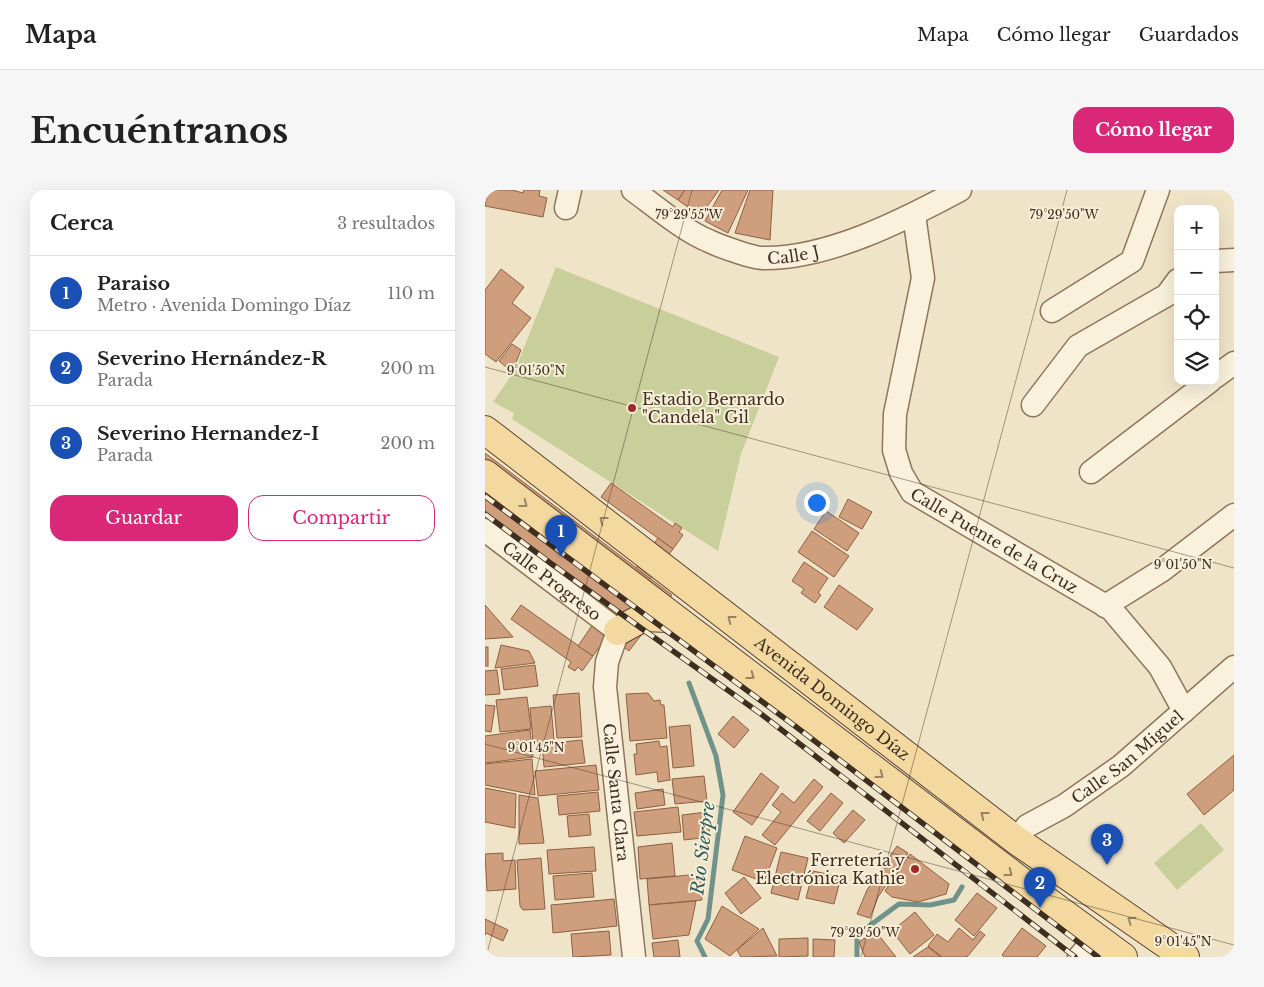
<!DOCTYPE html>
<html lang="es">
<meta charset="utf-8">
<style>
:root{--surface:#fff;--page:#f6f6f6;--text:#222;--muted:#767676;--line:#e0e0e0;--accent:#db2777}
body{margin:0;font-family:"Libre Baskerville",serif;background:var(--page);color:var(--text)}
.controls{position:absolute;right:15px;top:15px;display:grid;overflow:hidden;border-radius:10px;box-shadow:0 5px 20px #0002}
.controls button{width:45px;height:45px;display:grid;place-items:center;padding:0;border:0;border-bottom:1px solid var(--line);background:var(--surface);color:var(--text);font:25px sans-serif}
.you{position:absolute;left:331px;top:312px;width:18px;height:18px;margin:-12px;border:4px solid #fff;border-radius:50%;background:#1a73e8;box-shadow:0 0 0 8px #1a73e833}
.badge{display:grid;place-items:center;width:32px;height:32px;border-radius:50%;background:var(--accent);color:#fff;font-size:16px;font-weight:700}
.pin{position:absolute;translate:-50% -41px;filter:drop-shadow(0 1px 2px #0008)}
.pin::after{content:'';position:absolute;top:26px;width:18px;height:15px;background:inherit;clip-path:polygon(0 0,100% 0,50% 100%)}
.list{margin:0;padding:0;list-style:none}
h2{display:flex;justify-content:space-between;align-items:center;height:65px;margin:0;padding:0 20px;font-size:21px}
h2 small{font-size:16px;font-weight:400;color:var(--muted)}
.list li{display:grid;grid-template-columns:32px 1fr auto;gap:15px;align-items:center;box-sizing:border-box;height:75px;padding:0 20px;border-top:1px solid var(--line)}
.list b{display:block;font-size:19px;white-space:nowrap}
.list p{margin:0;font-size:16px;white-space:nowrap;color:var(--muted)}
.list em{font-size:16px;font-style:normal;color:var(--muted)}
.actions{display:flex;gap:10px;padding:15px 20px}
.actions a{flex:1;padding:11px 0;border:1px solid var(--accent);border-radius:15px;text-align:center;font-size:18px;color:var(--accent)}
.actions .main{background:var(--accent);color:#fff}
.icon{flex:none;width:28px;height:28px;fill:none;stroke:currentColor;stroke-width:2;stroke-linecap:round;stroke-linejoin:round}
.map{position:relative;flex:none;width:749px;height:767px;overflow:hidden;border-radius:15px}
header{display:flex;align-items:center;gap:30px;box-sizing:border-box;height:70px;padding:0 25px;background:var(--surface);border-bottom:1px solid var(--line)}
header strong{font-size:24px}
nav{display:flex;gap:28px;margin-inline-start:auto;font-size:18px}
.intro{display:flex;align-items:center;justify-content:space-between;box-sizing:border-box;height:120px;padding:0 30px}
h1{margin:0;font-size:35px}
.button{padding:12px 22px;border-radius:15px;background:var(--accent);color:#fff;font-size:18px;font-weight:700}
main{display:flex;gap:30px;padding:0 30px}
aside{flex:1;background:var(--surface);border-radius:15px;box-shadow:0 5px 20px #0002}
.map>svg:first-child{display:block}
.green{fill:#c9cf9b}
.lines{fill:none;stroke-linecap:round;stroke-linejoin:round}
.stream{stroke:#6f938a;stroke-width:5}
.building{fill:#cf9f7d;stroke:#8d5f41}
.minor-casing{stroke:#8d765c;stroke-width:25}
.major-casing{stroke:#5b4430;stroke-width:30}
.minor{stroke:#faf1dc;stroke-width:22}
.major{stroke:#f3d9a0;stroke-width:28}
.rail-casing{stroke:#3d2e20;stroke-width:5.5}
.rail{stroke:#f7eed8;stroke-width:4;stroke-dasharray:11;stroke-linecap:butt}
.oneway{stroke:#988460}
.ticks{fill:none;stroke:#3d2e20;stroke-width:1;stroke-opacity:0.45}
.poi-dot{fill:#9e2a2b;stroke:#f7eed8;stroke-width:2}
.labels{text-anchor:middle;stroke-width:4;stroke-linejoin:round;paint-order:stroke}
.street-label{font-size:16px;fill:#3d2e20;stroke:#f7eed8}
.poi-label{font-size:16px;fill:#3d2e20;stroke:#f7eed8;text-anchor:start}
.water-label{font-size:18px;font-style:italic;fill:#2f5d5a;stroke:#f7eed8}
.ticks-label{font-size:12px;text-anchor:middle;fill:#3d2e20;stroke:#f7eed8;stroke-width:4;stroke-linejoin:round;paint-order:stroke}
</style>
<header>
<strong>Mapa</strong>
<nav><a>Mapa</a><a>Cómo llegar</a><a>Guardados</a></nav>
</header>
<div class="intro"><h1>Encuéntranos</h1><a class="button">Cómo llegar</a></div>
<main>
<aside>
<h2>Cerca<small>3 resultados</small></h2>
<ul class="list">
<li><span class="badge" style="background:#1a4fb4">1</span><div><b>Paraiso</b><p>Metro · Avenida Domingo Díaz</p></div><em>110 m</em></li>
<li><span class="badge" style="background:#1a4fb4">2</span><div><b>Severino Hernández-R</b><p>Parada</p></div><em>200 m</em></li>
<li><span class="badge" style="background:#1a4fb4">3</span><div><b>Severino Hernandez-I</b><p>Parada</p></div><em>200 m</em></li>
</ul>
<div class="actions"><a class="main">Guardar</a><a>Compartir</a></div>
</aside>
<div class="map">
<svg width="749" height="767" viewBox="0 0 749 767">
<rect width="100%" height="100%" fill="#f0e4c8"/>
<g class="green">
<path d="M71,77L294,167L256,264L233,361L27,229L29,223L8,212L30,180Z"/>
<path d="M716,633L739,660L692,700L669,673Z"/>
</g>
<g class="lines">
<g class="stream">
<path d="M204,493L231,566L238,605L223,729L212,751L220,767"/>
<path d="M372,767V745L414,714L445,715L469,710L477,697"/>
</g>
</g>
<g class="building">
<path d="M3,0H27L38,3L39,0H55L54,6L62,8L58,27L0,16Z"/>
<path d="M178,0H200L193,10Z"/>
<path d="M200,0H234L215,26L193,10Z"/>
<path d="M237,0H263L243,43L220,31Z"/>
<path d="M265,0H288L285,50L250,43Z"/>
<path d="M16,79L39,97L27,113L46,128L11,172L0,164V100Z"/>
<path d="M27,154L36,160L27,182L14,171Z"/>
<path d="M0,263L187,405L144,461L0,354Z"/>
<path d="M126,293L188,337L190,333L197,338L194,342L198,345L188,359L116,307Z"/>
<path d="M363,309L387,322L377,339L354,327Z"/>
<path d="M341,321L374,343L362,361L329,339Z"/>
<path d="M327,341L364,366L349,387L313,362Z"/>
<path d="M173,348L188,359L165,389L151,378Z"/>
<path d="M319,372L343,388L333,403L336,405L330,413L316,403L319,399L307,391Z"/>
<path d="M354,395L388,419L372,440L339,417Z"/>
<path d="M0,415L28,447L0,449Z"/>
<path d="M36,415L108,466L97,481L93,477L90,481L83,477L86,472L26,429Z"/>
<path d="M108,434L123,445L108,466L93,456Z"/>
<path d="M16,455L44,461L50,473L10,478Z"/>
<rect x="0" y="457" width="3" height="19"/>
<path d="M50,475L53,496L19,500L16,479Z"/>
<path d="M12,480L15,504L0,505V481Z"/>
<path d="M94,503L97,547L72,548L68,505Z"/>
<path d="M163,503L169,511L175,510L176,515H179L182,548L145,551L141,504Z"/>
<path d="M42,507L46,539L15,542L11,510Z"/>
<path d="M0,515L10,516L6,542L0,541Z"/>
<path d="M66,516L69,550L48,552L45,518Z"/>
<path d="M248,526L264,540L249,558L233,544Z"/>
<path d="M205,535L209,576L188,578L184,537Z"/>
<path d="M45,540L48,567L0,573V546Z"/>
<path d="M97,550L100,573L59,577L57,554Z"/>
<path d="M174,551L175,557L182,556L185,590L173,592L172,582L151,585L149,564H152L151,554Z"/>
<path d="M749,565V600L719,625L702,604Z"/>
<path d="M47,569L50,605L0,595V574Z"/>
<path d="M111,575L114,600L53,606L50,581Z"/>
<path d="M276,583L294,597L267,635L248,622Z"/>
<path d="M219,586L222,611L190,614L187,589Z"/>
<path d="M329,589L338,597L290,655L277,645L296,622L287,615L297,603L309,613Z"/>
<path d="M0,598L31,604L30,638L0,632Z"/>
<path d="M178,599L180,615L152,619L150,603Z"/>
<path d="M113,602L115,621L74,625L72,606Z"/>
<path d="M346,603L358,613L335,641L322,631Z"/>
<path d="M34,605L53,608L59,653L34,654Z"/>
<path d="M193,617L196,642L152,646L149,622Z"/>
<path d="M368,620L380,630L359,653L348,643Z"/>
<path d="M222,622L225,647L199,650L197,625Z"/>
<path d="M104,624L106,645L84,647L82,626Z"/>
<path d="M260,646L292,658L279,692L247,680Z"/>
<path d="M187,653L190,686L155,689L153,657Z"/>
<path d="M412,656L423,663L393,707L385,728L372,724L382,700Z"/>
<path d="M109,657L111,681L64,684L62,660Z"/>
<path d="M296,662L323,668L313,710L286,703Z"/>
<path d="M18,663V671L30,670L31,699L2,701L0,664Z"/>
<path d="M425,664L464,694L461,704L433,712L407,707L400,701Z"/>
<path d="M56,668L60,719L38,720L35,716L32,670Z"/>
<path d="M328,681L356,687L349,714L321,708Z"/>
<path d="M107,683L109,707L70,710L68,686Z"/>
<path d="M215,684L217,710L164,715L162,689Z"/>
<path d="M259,687L276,708L256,724L240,703Z"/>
<path d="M492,703L512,718L489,746L470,730Z"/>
<path d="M129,709L132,736L68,743L66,715Z"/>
<path d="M211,711L204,745L168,749L164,715Z"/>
<path d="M237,716L274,739L245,766L220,749Z"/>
<path d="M430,722L449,745L425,764L407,741Z"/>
<path d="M0,729L23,740L18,751L1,743L0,745Z"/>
<path d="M278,738L292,766L256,767L252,760Z"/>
<path d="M474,738L488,750L495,741L500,745L482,767H457L443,756L452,744L463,752Z"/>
<path d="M537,738L561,756L552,767H519L517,765Z"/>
<path d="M124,741L126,765L88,767L86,744Z"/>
<path d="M392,743L411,767H380L374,752L383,746Z"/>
<path d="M323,748V766L294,767V749Z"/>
<path d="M328,749L350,750L349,767H328Z"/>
<path d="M193,750L195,767H169L167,753Z"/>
<path d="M443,757L456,767H428Z"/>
</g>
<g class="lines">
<defs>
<g id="minor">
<path id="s1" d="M148,0C170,16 199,41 224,51C234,56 268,68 278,68C343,69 419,30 475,0"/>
<path d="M81,18L85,0"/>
<path id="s2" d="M429,25L438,88L410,224L409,260L416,283L427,302L626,419L675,477L699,521"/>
<path d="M730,71L749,70"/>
<path d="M567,121L647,71L673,0"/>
<path d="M730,187L749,173"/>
<path d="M548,215L593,156L682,105L693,90"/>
<path d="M606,282L725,191"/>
<path id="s3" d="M0,340L133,441L122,472L120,497L149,767"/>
<path d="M620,416L676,381L749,325"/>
<path id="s4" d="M531,650L542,636L579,616L636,576L749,477"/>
<path d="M594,767L611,748"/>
</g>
<g id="major">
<path id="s5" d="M0,240L531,650L700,767"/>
<path d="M0,284L563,712L638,767"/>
<path d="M133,441L159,427L183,428L194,434"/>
</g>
</defs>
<use href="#minor" class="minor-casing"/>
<use href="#major" class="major-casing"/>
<use href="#minor" class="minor"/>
<use href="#major" class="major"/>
<defs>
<g id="rail">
<path d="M0,306L310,536L613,767"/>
<path d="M0,324L68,375L276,524L590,767"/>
</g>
</defs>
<use href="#rail" class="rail-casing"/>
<use href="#rail" class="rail"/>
</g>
<defs><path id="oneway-chevron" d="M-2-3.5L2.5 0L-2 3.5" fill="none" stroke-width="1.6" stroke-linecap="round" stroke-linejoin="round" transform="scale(1.25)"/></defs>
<g class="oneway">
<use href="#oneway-chevron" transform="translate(39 314) rotate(37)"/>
<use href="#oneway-chevron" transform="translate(118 330) rotate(-142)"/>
<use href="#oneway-chevron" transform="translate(246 429) rotate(-142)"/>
<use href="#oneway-chevron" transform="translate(266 486) rotate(37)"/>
<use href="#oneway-chevron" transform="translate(395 585) rotate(37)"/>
<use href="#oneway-chevron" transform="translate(499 625) rotate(-142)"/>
<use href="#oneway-chevron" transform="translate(524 683) rotate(37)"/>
<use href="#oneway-chevron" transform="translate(646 730) rotate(-145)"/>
</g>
<path class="ticks" d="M748,0H749M0,177L749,378M0,554L749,755M1,767L207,0M376,767L582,0"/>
<g class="poi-dot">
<circle cx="147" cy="218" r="5"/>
<circle cx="430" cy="679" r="5"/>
</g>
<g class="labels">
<g class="street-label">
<text dy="6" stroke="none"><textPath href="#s1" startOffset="179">Calle J</textPath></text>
<text dy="6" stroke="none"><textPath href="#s2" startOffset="380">Calle Puente de la Cruz</textPath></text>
<text dy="6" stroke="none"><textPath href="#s3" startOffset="84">Calle Progreso</textPath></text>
<text dy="6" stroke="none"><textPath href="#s5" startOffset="439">Avenida Domingo Díaz</textPath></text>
<text dy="6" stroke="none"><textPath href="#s4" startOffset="140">Calle San Miguel</textPath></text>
<text dy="6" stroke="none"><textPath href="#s3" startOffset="331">Calle Santa Clara</textPath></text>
</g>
<g class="poi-label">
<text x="157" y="215">Estadio Bernardo<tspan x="157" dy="18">"Candela" Gil</tspan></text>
<text x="420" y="676" text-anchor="end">Ferretería y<tspan x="420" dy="18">Electrónica Kathie</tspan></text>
</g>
<g class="water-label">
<text transform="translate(218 658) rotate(-83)" y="6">Rio Sierpre</text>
</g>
</g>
<g class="ticks-label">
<text x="204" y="29">79°29'55"W</text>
<text x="579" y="29">79°29'50"W</text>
<text x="51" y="185">9°01'50"N</text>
<text x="698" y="379">9°01'50"N</text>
<text x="51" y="562">9°01'45"N</text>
<text x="380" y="747">79°29'50"W</text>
<text x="698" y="756">9°01'45"N</text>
</g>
</svg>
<div class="controls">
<button>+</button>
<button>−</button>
<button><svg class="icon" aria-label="locate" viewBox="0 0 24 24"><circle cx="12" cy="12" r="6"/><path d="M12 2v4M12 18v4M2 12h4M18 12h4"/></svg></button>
<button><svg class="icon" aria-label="layers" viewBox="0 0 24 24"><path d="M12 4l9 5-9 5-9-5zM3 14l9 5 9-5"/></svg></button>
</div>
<div class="you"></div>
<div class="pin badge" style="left:76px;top:366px;background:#1a4fb4">1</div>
<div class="pin badge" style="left:555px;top:718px;background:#1a4fb4">2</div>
<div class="pin badge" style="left:622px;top:675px;background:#1a4fb4">3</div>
</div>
</main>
